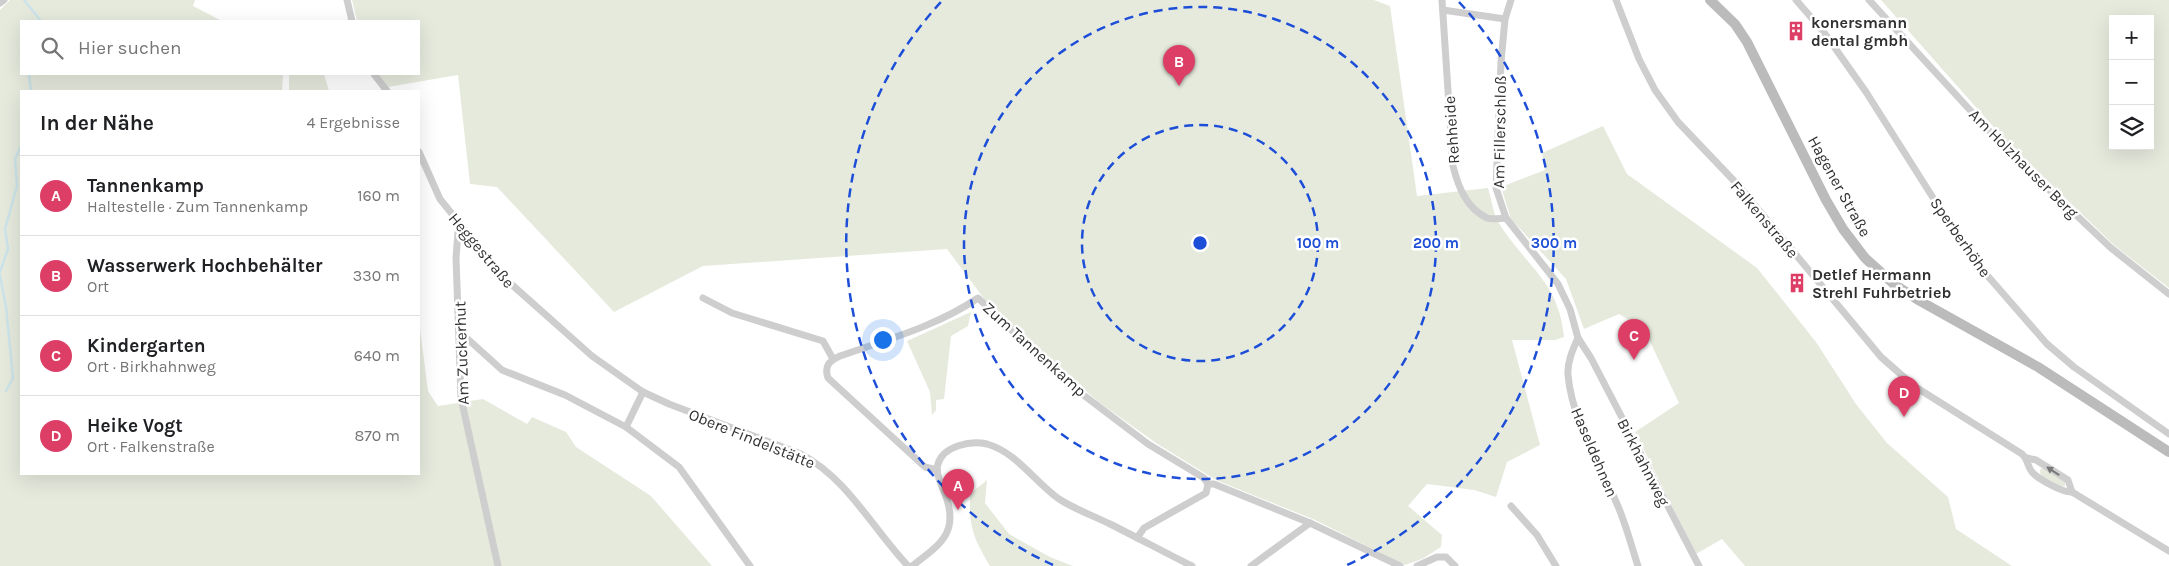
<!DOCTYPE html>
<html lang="de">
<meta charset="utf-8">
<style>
:root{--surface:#fff;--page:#f6f6f6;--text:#202124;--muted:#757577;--line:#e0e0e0;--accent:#dd3e65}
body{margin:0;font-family:Karla,sans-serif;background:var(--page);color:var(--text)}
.controls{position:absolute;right:15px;top:15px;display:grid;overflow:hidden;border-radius:0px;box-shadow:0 5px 20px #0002}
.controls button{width:45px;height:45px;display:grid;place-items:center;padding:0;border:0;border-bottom:1px solid var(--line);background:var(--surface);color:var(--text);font:25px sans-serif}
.you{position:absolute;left:882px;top:339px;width:18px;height:18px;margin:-12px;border:4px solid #fff;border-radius:50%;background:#1a73e8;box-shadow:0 0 0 8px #1a73e833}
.badge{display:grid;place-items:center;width:32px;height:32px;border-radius:50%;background:var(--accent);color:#fff;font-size:16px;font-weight:700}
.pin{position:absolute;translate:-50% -41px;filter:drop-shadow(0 1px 2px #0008)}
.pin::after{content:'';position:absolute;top:26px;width:18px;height:15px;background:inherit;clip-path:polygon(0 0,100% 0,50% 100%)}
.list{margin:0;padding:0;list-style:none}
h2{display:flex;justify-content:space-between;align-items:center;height:65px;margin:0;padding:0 20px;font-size:21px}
h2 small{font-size:16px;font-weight:400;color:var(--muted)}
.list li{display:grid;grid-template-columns:32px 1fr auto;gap:15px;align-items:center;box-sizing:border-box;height:80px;padding:0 20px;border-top:1px solid var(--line)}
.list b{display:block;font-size:19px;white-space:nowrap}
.list p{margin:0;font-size:16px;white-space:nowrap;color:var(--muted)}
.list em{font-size:16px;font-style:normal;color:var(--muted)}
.icon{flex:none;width:28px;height:28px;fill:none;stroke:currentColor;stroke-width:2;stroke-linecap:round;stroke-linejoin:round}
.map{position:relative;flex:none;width:2169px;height:566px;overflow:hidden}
.search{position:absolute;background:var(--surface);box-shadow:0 5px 20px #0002;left:20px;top:20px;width:400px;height:55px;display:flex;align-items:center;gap:12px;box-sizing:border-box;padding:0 18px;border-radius:0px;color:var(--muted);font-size:19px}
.panel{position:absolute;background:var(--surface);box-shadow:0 5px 20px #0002;left:20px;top:90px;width:400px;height:385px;border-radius:0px}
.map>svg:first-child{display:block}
.green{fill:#e6eadd;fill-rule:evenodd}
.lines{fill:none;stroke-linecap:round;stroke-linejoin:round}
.stream{stroke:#cbe3e9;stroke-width:2.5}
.minor{stroke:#cecece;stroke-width:7}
.secondary{stroke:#bbb;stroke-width:10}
.oneway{fill:#787878}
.ring{fill:none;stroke:#1d4ed8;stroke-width:2.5;stroke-dasharray:9 6}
.labels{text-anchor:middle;stroke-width:5;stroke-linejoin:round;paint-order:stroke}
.poi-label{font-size:16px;font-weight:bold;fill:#313131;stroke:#fff;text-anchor:start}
.street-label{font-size:16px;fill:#313131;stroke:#fff}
.centre{fill:#1d4ed8;stroke:#fff;stroke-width:2.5}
.ring-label{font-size:15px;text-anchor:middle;font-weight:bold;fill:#1d4ed8;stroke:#fff;stroke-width:5;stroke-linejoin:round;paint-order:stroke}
</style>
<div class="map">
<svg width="2169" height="566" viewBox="0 0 2169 566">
<rect width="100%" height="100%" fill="#fff"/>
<g class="green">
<path d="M10,0H195L193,6L222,21H21V74H283L282,91H21V474H419V321L428,391L438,406L483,399L527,424L532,417L566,432L576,447L651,496L712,566H0V10Z"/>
<path d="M352,0H1374L1390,6L1417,196L1488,188C1492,200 1493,215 1500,225C1527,267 1559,282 1564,337L1555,340H1512L1540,445L1507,462L1496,497L1474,490L1427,484L1408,506L1442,535L1441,547L1422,559L1405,565L1315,520L1216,480L1156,443L1100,403L1044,356L985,300L947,249L703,266L614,312L497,187L470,184L458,75L388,87L379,74H419V21H357Z"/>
<path d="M1881,0H2169V288L2115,246L2006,141ZM2113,19H2150V146H2113Z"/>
<path d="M289,74H324L329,91H289Z"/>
<path d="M1603,126L1627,174L1757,268L1816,342L1856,404L1887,443L1948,497L1956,529L2012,566H1745L1722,539L1696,554L1635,432L1679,403L1644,329L1619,314L1584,329L1566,279L1511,219L1501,187L1545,170L1542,153Z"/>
<path d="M971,312L968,326L951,336L944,399L936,400V410L932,415L930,392L907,341Z"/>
<path d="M2045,466L2065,480V486L2059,488L2041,477L2040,470Z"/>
<path d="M987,480L985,503L1009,534L1050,557L1073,566H990C973,537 969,528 970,494Z"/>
</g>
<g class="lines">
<g class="stream">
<path d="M24,0L41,21"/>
<path d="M29,74L31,91"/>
<path d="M0,272L8,249L5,229L17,186L15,159L21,146"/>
<path d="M0,275L6,307L13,378L6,391"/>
</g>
<g class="minor">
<path d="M347,0L352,21"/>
<path d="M1442,0L1453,166C1458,186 1466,208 1487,218C1492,220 1501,218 1506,218"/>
<path d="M1511,0L1505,19L1501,62L1496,188L1506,218L1558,284L1570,309L1578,338L1591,358L1699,566"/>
<path d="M1616,0L1639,59L1655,90L1678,122L1737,184L1881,357L1914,386L2022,454C2028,459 2027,466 2032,472C2038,479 2063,493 2072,492L2169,551"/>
<path d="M1796,0L1823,31L1866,92L1956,234L1986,274L2047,344L2074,367L2169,434"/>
<path d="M1869,0L2003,146L2111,248L2169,294"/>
<path d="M0,3L4,0"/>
<path d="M1443,10L1505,19"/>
<path d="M374,74L387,91"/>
<path d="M419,152L440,199L501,275L592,356L643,392L669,404L801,454C848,479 872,528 908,566"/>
<path d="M462,227L458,232L456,258L461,398L498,566"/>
<path d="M703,298L732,313L823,341L833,359"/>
<path d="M460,332L502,370L565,395L626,427L679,467L750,566"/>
<path d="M1578,338C1573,349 1567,362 1568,375C1572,420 1599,463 1617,504C1626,524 1631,545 1638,566"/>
<path d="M626,427L643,392"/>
<path d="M2027,458L2036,460L2068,480L2072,492"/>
<path d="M937,470L925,467L828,378C824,366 829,361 840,356C886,340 937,326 978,298L1065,381L1148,444L1204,478L1208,484L1206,493L1144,528L1137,538"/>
<path d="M1208,484H1214L1310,523L1400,566"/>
<path d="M1511,506L1537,535L1556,566"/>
<path d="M912,566C943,543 961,530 943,489C940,481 935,472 938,464C943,446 971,440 987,444C1016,452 1035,482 1059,499C1074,509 1094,516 1110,524C1138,538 1164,552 1192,566"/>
<path d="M1251,566L1310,523"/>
<path d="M1417,566L1437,557H1446L1455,566"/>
</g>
<path class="secondary" d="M1710,0L1735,24L1747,42L1826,200L1843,229L1865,258L1895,285L1920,301L2038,367L2169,452"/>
</g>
<defs><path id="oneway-solid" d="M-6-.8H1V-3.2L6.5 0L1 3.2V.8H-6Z" transform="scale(1.25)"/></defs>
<use class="oneway" href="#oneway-solid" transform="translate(2053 471) rotate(-147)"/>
<g class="ring">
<circle cx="1200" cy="243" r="118"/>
<circle cx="1200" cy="243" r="236"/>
<path d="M1053 565A354 354 0 0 1 941 2M1459 2A354 354 0 0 1 1347 565"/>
</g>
<defs>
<symbol id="building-bare" viewBox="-9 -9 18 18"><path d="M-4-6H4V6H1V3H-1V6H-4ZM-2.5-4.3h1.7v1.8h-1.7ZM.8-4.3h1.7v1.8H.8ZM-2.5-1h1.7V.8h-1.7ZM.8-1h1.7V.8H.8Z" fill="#dd3e65" stroke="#fff" stroke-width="2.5" paint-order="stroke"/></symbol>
</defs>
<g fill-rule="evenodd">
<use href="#building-bare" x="1782" y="17" width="28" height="28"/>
<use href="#building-bare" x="1783" y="269" width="28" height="28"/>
</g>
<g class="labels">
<g class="poi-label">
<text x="1811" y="28">konersmann<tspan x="1811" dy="18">dental gmbh</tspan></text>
<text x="1812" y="280">Detlef Hermann<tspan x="1812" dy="18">Strehl Fuhrbetrieb</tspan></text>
</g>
<g class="street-label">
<text transform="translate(1451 130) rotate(-94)" y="6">Rehheide</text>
<text transform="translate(1499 132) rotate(-89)" y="6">Am Fillerschloß</text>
<text transform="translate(2024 163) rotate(45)" y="6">Am Holzhauser Berg</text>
<text transform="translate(1840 186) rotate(61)" y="6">Hagener Straße</text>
<text transform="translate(1765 219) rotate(50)" y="6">Falkenstraße</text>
<text transform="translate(1961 237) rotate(55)" y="6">Sperberhöhe</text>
<text transform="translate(482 250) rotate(50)" y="6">Heggestraße</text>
<text transform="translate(1035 349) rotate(42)" y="6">Zum Tannenkamp</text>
<text transform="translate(461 353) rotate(-92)" y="6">Am Zuckerhut</text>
<text transform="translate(752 438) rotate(22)" y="6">Obere Findelstätte</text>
<text transform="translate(1595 452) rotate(67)" y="6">Haseldehnen</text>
<text transform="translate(1644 462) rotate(63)" y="6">Birkhahnweg</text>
</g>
</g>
<circle cx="1200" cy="243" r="8" class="centre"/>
<g class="ring-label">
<text x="1318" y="248">100 m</text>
<text x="1436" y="248">200 m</text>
<text x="1554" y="248">300 m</text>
</g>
</svg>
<div class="controls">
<button>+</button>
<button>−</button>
<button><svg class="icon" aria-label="layers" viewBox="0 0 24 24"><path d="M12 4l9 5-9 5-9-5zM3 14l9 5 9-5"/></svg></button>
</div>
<div class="you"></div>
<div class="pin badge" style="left:958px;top:510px">A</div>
<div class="pin badge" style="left:1179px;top:86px">B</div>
<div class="pin badge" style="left:1634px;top:360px">C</div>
<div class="pin badge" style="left:1904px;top:417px">D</div>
<div class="search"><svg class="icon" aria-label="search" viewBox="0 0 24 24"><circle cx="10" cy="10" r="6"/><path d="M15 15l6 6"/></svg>Hier suchen</div>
<section class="panel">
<h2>In der Nähe<small>4 Ergebnisse</small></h2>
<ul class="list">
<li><span class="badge">A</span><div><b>Tannenkamp</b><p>Haltestelle · Zum Tannenkamp</p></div><em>160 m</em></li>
<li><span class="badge">B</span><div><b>Wasserwerk Hochbehälter</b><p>Ort</p></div><em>330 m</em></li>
<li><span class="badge">C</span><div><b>Kindergarten</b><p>Ort · Birkhahnweg</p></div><em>640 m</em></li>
<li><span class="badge">D</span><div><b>Heike Vogt</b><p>Ort · Falkenstraße</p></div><em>870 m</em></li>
</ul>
</section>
</div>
